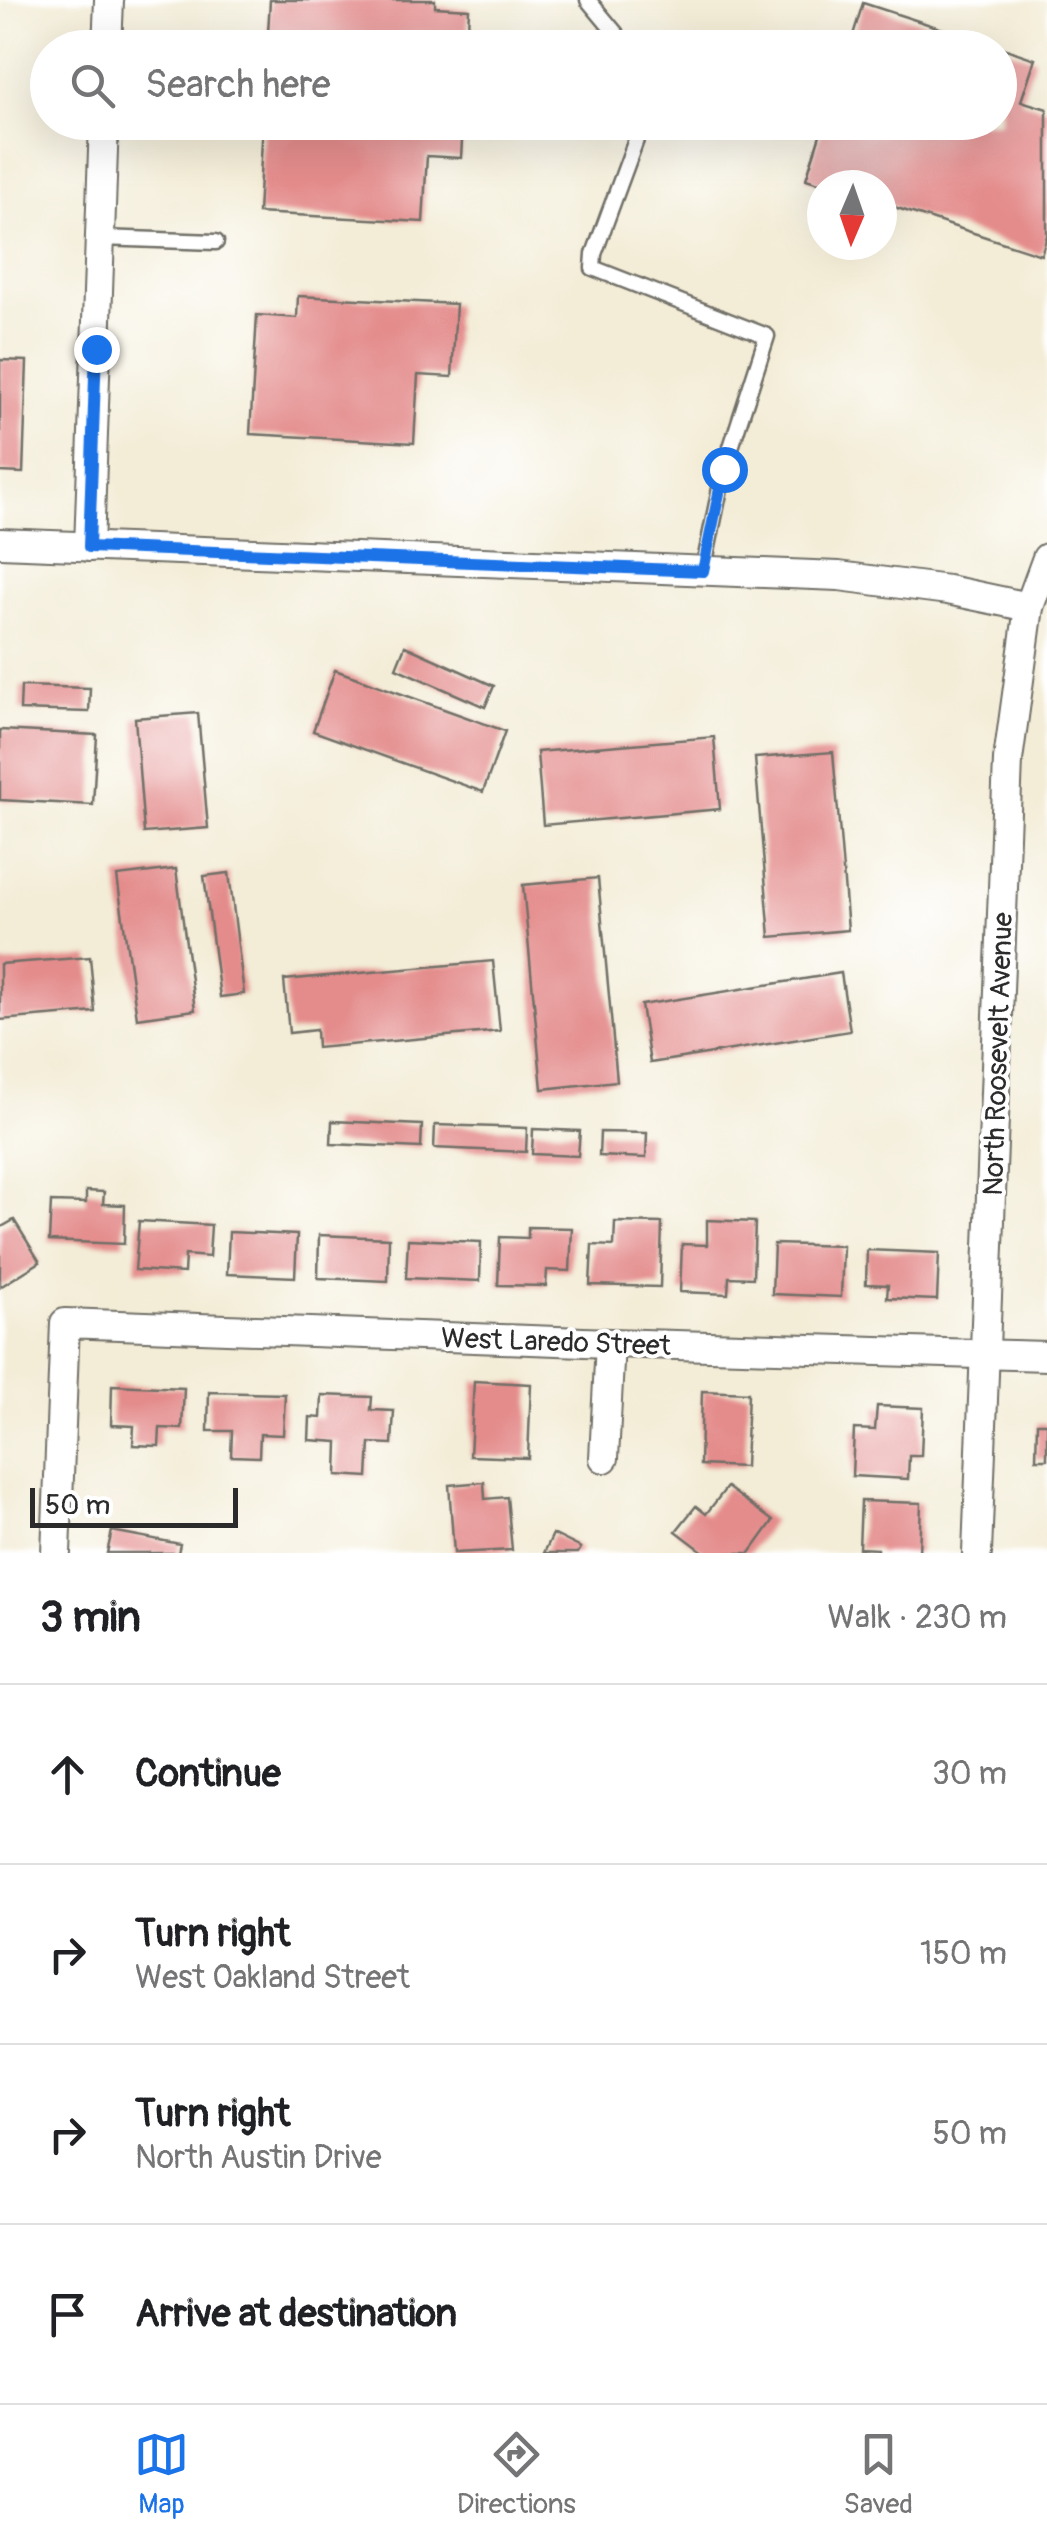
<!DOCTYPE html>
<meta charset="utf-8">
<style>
:root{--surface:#fff;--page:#f6f6f6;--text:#202124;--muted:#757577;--line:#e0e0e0;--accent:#1a73e8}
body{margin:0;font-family:Pangolin,sans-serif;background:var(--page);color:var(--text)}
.compass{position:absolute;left:807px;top:170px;width:90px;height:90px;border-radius:50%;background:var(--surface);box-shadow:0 10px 40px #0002;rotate:182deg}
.scale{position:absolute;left:30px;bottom:25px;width:208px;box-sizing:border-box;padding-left:10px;border:5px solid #2b2b2b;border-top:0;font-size:28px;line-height:35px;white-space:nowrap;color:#2b2b2b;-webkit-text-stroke:8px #fff;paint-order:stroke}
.stop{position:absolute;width:30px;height:30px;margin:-22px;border:8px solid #1a73e8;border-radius:50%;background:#fff}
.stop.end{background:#1a73e8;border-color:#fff;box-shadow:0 2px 10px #0008}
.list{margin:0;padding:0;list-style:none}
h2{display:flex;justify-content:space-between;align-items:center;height:130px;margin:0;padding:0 40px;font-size:42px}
h2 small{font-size:32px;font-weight:400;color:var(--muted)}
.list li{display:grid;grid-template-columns:65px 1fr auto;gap:30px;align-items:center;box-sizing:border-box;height:180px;padding:0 40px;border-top:2px solid var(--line)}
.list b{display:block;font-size:38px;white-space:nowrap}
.list p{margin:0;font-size:32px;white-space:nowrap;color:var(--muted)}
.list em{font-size:32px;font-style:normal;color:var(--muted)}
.icon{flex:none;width:55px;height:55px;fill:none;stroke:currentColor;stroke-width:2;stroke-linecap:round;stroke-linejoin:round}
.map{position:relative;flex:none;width:1047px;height:1553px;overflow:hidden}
.search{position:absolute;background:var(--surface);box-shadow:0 10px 40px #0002;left:30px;right:30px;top:30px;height:110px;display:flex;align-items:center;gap:25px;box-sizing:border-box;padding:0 35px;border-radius:55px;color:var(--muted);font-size:38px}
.sheet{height:850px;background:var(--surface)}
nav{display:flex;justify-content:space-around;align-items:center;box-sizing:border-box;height:140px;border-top:2px solid var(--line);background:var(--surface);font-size:28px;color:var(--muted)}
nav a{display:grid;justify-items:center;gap:5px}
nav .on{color:var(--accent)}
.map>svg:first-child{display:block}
.building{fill:#e48c8c}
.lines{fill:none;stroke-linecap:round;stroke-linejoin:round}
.service-casing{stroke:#716f67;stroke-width:19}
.minor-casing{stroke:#716f67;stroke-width:32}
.service{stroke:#fff;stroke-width:14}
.minor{stroke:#fff;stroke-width:28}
.route{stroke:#1a73e8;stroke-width:12}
.labels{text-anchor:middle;stroke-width:8;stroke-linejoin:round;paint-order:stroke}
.street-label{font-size:28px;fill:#2b2b2b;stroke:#fff}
</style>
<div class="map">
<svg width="1047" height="1553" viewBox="0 0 1047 1553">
<rect width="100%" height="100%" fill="#fff"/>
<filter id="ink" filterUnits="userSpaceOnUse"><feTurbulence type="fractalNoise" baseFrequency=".01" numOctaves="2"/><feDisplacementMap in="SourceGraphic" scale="20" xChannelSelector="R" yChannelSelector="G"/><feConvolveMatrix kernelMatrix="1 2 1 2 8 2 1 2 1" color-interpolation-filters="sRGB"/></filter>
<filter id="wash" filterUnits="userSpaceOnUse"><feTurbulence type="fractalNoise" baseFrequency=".0048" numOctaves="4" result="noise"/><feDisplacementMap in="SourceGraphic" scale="40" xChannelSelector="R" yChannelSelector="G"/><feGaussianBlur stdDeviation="2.25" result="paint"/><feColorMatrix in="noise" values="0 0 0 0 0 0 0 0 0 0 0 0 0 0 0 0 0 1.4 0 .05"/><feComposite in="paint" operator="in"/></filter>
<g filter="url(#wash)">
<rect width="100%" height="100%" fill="#f3ecd6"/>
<g id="blocks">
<g class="building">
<path d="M270,0H435V7L469,9L467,48H267Z"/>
<path d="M863,3L998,47V48H849Z"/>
<path d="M1000,47L1035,59L1021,101L1047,109V236L1041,255L882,203V185H825L806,179L824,122H1000Z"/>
<path d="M263,122H463L461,158L427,156L423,222L258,213Z"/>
<path d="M298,296L456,304L452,377L418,375L414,443L250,434L257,315L297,318Z"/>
<path d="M0,360L27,361L23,473L0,472Z"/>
<path d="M405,646L494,686L485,707L396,668Z"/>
<path d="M335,670L505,731L483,792L313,731Z"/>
<path d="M21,686L90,688L89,712L20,710Z"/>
<path d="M198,713L208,828L144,833L135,718Z"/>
<path d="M0,730L97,735L93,805L0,800Z"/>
<path d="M714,737L720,809L543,825L537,752Z"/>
<path d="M833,752L848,930L770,937L755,758Z"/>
<path d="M176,869L195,1010L137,1018L117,876Z"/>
<path d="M229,873L244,994L220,997L204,876Z"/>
<path d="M598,878L617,1081L542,1089L523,885Z"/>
<path d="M90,957L95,1012L0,1020V964Z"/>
<path d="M493,961L500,1031L317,1048L316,1030L289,1033L284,980Z"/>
<path d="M841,973L850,1031L650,1063L641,1005Z"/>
<path d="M332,1121L422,1125L421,1148L331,1144Z"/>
<path d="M435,1125L527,1128L526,1152L434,1148Z"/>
<path d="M533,1129L580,1131L578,1156L532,1154Z"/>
<path d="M600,1132L647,1133L646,1158L599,1156Z"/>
<path d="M86,1191L104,1192L103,1204L125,1205L124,1244L49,1241L51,1202L86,1203Z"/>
<path d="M14,1220L40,1262L0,1287V1228Z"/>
<path d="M707,1220L755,1222L753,1278L729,1277L728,1294L680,1292L682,1244L707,1245Z"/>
<path d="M139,1221L211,1225L209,1257L185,1255L184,1273L135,1270Z"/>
<path d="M615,1222L662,1223L660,1287L590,1285L592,1245L614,1246Z"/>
<path d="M528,1227L572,1228L570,1271L547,1270L546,1286L498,1285L500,1237L528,1238Z"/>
<path d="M229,1232L297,1235L295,1277L227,1274Z"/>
<path d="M319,1235L389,1238L388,1281L318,1278Z"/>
<path d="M408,1239L481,1242L480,1281L406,1278Z"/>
<path d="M774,1244L843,1246L841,1297L772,1294Z"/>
<path d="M867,1250L939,1253L937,1300L887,1298L888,1285L866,1284Z"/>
<path d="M474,1381L531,1384L528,1458L470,1456Z"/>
<path d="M112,1385L184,1388L182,1429L160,1428L159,1446L133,1445L134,1426L111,1425Z"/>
<path d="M702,1391L748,1393L745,1467L700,1465Z"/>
<path d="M209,1392L285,1394L283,1435L260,1434L259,1457L231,1456L232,1431H208Z"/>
<path d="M322,1395L372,1397L371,1410L394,1411L392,1444L370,1443L368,1477L337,1475L338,1442L309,1440L310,1417L321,1418Z"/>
<path d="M877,1406L923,1408L921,1456H909L908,1479L852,1476L854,1429L875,1430Z"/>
<path d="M1037,1423H1047V1459H1036Z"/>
<path d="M484,1482L485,1499L507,1497L512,1550L454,1553L449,1485Z"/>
<path d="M727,1487L773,1521L750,1553H705L676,1531L696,1506L706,1514Z"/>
<path d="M861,1501L921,1503L919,1553H877V1549L859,1548Z"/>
<path d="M112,1531L180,1544L178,1553H107Z"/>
<path d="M553,1534L581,1548L578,1553H544Z"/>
</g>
</g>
</g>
<g filter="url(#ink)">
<use href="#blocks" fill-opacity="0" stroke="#716f67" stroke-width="2.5"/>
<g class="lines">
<defs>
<g id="service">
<path d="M588,0L628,48"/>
<path d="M638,122L640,129L594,254L593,268L767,336L724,469L703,571"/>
<path d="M100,238L216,242"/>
</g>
<g id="minor">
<path d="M107,48L109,0"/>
<path d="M0,543L839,576L948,590L1029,607"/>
<path d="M89,547L104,122"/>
<path d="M604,1458L610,1343"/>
<path d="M56,1553L65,1323L610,1343L1047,1356"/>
<path d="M977,1553L1008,760L1029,607L1047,558"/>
</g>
</defs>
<use href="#service" class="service-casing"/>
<use href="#minor" class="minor-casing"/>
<use href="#service" class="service"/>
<use href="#minor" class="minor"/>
</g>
</g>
<g class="lines" filter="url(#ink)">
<path class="route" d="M96,349L89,547L703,571L724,469"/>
</g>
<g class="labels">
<g class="street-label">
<text transform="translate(997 1054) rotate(-88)" y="10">North Roosevelt Avenue</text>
<text transform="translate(556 1341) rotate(2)" y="10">West Laredo Street</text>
</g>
</g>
</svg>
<svg class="compass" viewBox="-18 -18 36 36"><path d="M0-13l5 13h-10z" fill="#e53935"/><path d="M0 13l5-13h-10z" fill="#757577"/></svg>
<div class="scale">50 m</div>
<div class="stop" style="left:724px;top:469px"></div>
<div class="stop end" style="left:96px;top:349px"></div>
<div class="search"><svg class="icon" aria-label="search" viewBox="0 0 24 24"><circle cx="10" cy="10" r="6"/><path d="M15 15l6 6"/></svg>Search here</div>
</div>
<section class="sheet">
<h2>3 min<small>Walk · 230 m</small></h2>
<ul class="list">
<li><svg class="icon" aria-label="ahead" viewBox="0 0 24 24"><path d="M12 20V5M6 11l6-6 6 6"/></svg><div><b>Continue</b></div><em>30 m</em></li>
<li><svg class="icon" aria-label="right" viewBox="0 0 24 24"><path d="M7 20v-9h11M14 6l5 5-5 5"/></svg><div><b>Turn right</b><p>West Oakland Street</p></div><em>150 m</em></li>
<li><svg class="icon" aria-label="right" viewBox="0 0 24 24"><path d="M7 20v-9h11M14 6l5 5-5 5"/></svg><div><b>Turn right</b><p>North Austin Drive</p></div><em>50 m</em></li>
<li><svg class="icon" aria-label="arrive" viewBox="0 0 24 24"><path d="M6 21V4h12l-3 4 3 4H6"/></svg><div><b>Arrive at destination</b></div></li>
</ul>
</section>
<nav>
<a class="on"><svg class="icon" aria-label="map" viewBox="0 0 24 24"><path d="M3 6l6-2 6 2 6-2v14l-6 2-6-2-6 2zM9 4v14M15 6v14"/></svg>Map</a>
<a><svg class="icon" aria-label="directions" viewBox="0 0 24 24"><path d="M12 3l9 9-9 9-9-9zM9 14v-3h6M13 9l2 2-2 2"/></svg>Directions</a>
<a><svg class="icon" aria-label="saved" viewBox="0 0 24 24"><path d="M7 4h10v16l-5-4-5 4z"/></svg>Saved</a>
</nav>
